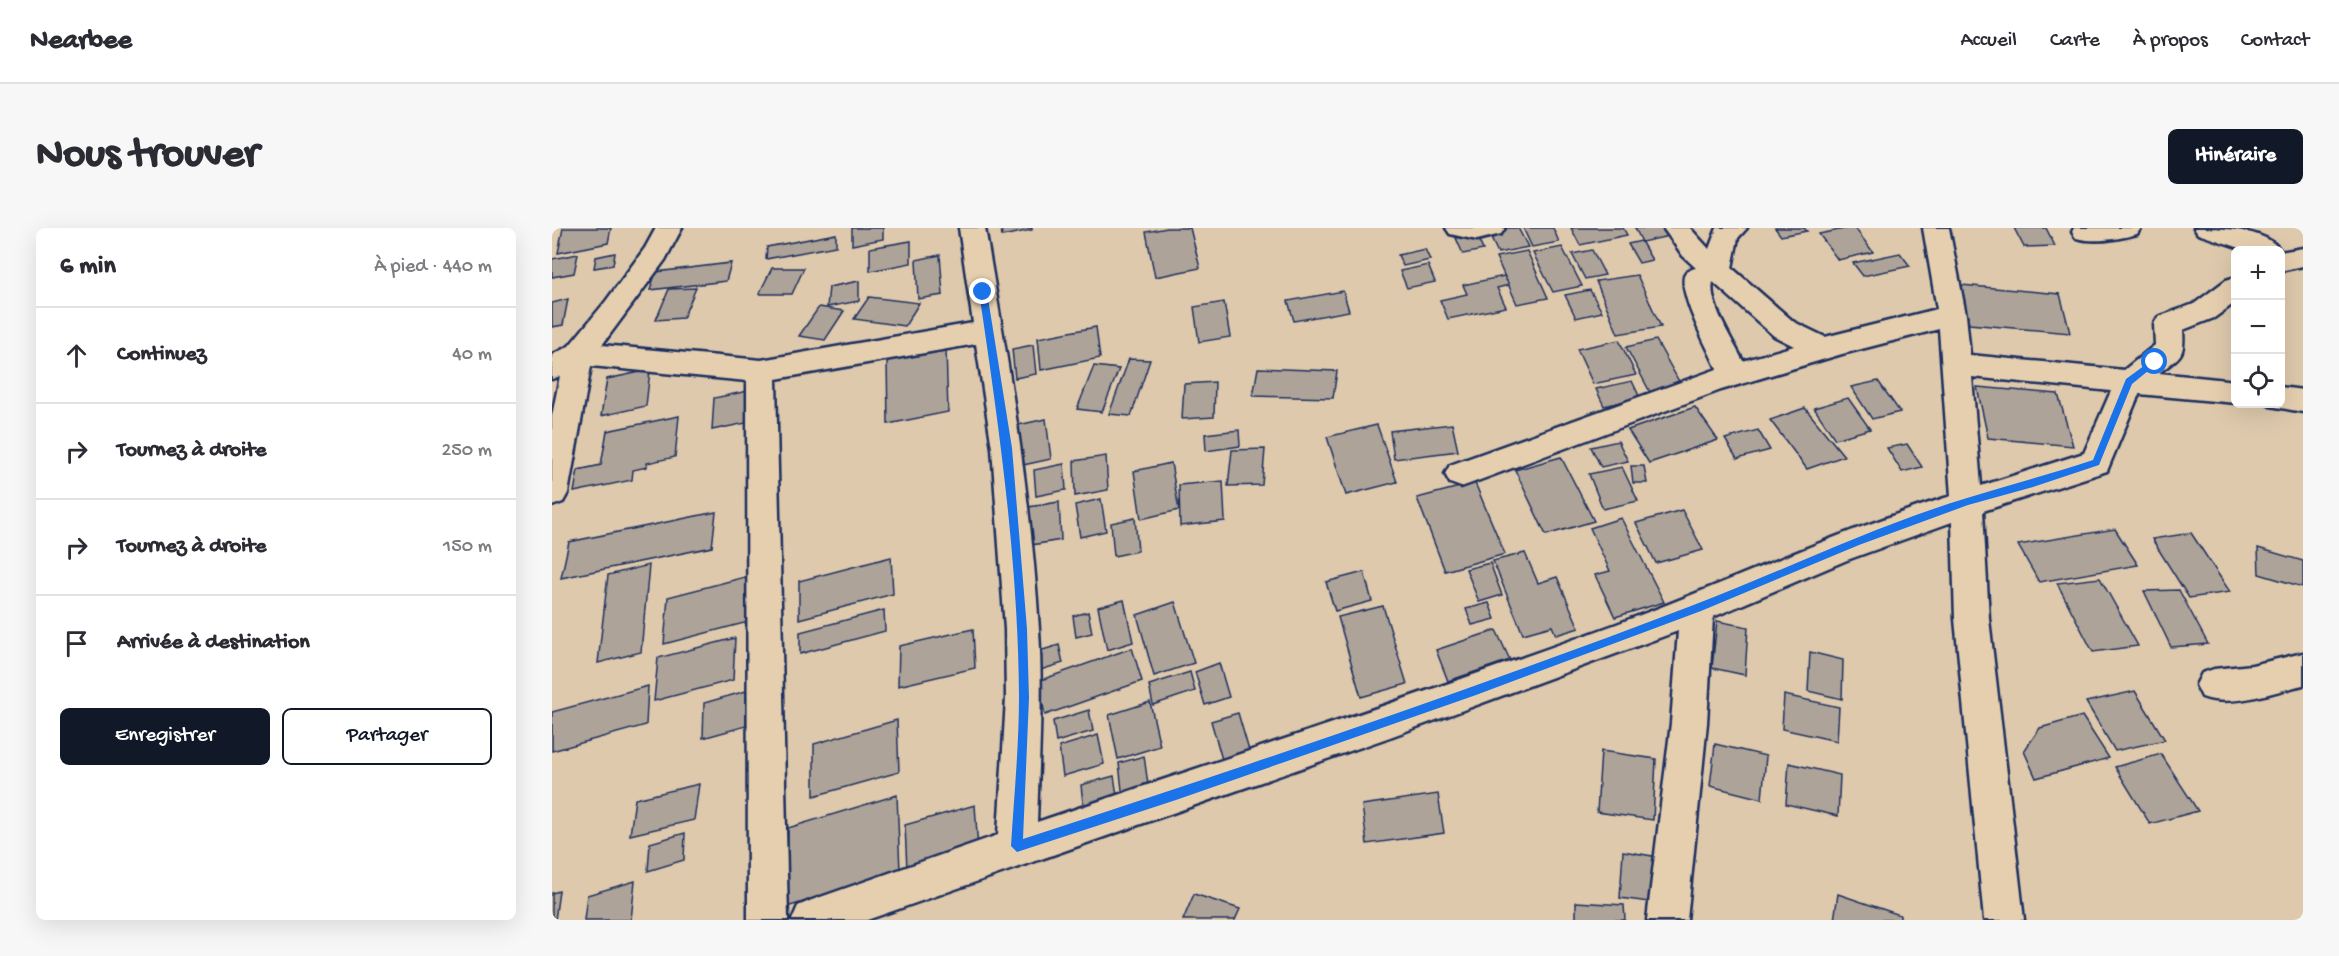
<!DOCTYPE html>
<html lang="fr">
<meta charset="utf-8">
<style>
:root{--surface:#fff;--page:#f7f7f7;--text:#2b2b33;--muted:#7c7c81;--line:#e1e1e2;--accent:#111827}
body{margin:0;font-family:"Gochi Hand",sans-serif;background:var(--page);color:var(--text)}
.controls{position:absolute;right:18px;top:18px;display:grid;overflow:hidden;border-radius:9px;box-shadow:0 6px 24px #0002}
.controls button{width:54px;height:54px;display:grid;place-items:center;padding:0;border:0;border-bottom:2px solid var(--line);background:var(--surface);color:var(--text);font:30px sans-serif}
.stop{position:absolute;width:18px;height:18px;margin:-14px;border:4px solid #1a73e8;border-radius:50%;background:#fff}
.stop.end{background:#1a73e8;border-color:#fff;box-shadow:0 2px 6px #0008}
.list{margin:0;padding:0;list-style:none}
h2{display:flex;justify-content:space-between;align-items:center;height:78px;margin:0;padding:0 24px;font-size:26px}
h2 small{font-size:20px;font-weight:400;color:var(--muted)}
.list li{display:grid;grid-template-columns:39px 1fr auto;gap:18px;align-items:center;box-sizing:border-box;height:96px;padding:0 24px;border-top:2px solid var(--line)}
.list b{display:block;font-size:22px;white-space:nowrap}
.list em{font-size:20px;font-style:normal;color:var(--muted)}
.actions{display:flex;gap:12px;padding:18px 24px}
.actions a{flex:1;padding:14px 0;border:2px solid var(--accent);border-radius:9px;text-align:center;font-size:21px;color:var(--accent)}
.actions .main{background:var(--accent);color:#fff}
.icon{flex:none;width:33px;height:33px;fill:none;stroke:currentColor;stroke-width:2;stroke-linecap:round;stroke-linejoin:round}
.map{position:relative;flex:none;width:1751px;height:692px;overflow:hidden;border-radius:9px}
header{display:flex;align-items:center;gap:36px;box-sizing:border-box;height:84px;padding:0 30px;background:var(--surface);border-bottom:2px solid var(--line)}
header strong{font-size:28px}
nav{display:flex;gap:33px;margin-inline-start:auto;font-size:21px}
.intro{display:flex;align-items:center;justify-content:space-between;box-sizing:border-box;height:144px;padding:0 36px}
h1{margin:0;font-size:42px}
.button{padding:15px 27px;border-radius:9px;background:var(--accent);color:#fff;font-size:21px;font-weight:700}
main{display:flex;gap:36px;padding:0 36px}
aside{flex:1;background:var(--surface);border-radius:9px;box-shadow:0 6px 24px #0002}
.map>svg:first-child{display:block}
.building{fill:#aea398;stroke:#1b2f5e;stroke-width:1.5}
.lines{fill:none;stroke-linecap:round;stroke-linejoin:round}
.minor-casing{stroke:#1b2f5e;stroke-width:5}
.minor{fill:#e6cfaf;fill-rule:evenodd}
.route{fill:#1a73e8}
</style>
<header>
<strong>Nearbee</strong>
<nav><a>Accueil</a><a>Carte</a><a>À propos</a><a>Contact</a></nav>
</header>
<div class="intro"><h1>Nous trouver</h1><a class="button">Itinéraire</a></div>
<main>
<aside>
<h2>6 min<small>À pied · 440 m</small></h2>
<ul class="list">
<li><svg class="icon" aria-label="ahead" viewBox="0 0 24 24"><path d="M12 20V5M6 11l6-6 6 6"/></svg><div><b>Continuez</b></div><em>40 m</em></li>
<li><svg class="icon" aria-label="right" viewBox="0 0 24 24"><path d="M7 20v-9h11M14 6l5 5-5 5"/></svg><div><b>Tournez à droite</b></div><em>250 m</em></li>
<li><svg class="icon" aria-label="right" viewBox="0 0 24 24"><path d="M7 20v-9h11M14 6l5 5-5 5"/></svg><div><b>Tournez à droite</b></div><em>150 m</em></li>
<li><svg class="icon" aria-label="arrive" viewBox="0 0 24 24"><path d="M6 21V4h12l-3 4 3 4H6"/></svg><div><b>Arrivée à destination</b></div></li>
</ul>
<div class="actions"><a class="main">Enregistrer</a><a>Partager</a></div>
</aside>
<div class="map">
<svg width="1751" height="692" viewBox="0 0 1751 692">
<rect width="100%" height="100%" fill="#dec9ac"/>
<filter id="ink" filterUnits="userSpaceOnUse"><feTurbulence type="fractalNoise" baseFrequency=".0167" numOctaves="2"/><feDisplacementMap in="SourceGraphic" scale="12" xChannelSelector="R" yChannelSelector="G"/><feConvolveMatrix kernelMatrix="1 2 1 2 8 2 1 2 1" color-interpolation-filters="sRGB"/></filter>
<g filter="url(#ink)">
<g class="building">
<path d="M11,0H59L56,15L6,25Z"/>
<path d="M300,0H331V11L300,17Z"/>
<path d="M449,0H480V2L450,8Z"/>
<path d="M615,0H638L648,40L603,49L594,4Z"/>
<path d="M945,0H966L976,19L946,25L935,2Z"/>
<path d="M971,0H1001L1007,14L980,19Z"/>
<path d="M1019,0H1071L1075,7L1028,17Z"/>
<path d="M1083,0H1112L1117,8L1090,14Z"/>
<path d="M1223,0H1252L1255,3L1229,8Z"/>
<path d="M1297,0H1303L1321,24L1286,32L1267,6Z"/>
<path d="M1462,0H1494L1503,18L1472,19Z"/>
<path d="M284,6V18L214,31L215,19Z"/>
<path d="M924,6L931,22L911,26L904,10Z"/>
<path d="M359,13V35L318,43V20Z"/>
<path d="M1089,13L1100,32L1087,35L1076,16Z"/>
<path d="M1010,19L1030,58L1001,64L981,25Z"/>
<path d="M873,21L878,32L851,38L846,27Z"/>
<path d="M1040,22L1053,47L1033,51L1020,26Z"/>
<path d="M975,23L996,70L965,76L944,29Z"/>
<path d="M63,25L61,37L42,40L44,29Z"/>
<path d="M1348,25L1358,38L1311,48L1301,35Z"/>
<path d="M26,26L22,45L0,49V31Z"/>
<path d="M388,27L391,67L366,71L364,32Z"/>
<path d="M179,35L174,53L98,62L104,44Z"/>
<path d="M876,37L883,54L855,60L848,43Z"/>
<path d="M220,40H252L240,66H207Z"/>
<path d="M1085,47L1109,99L1066,106L1044,53Z"/>
<path d="M952,48L957,57L945,60L954,79L896,91L888,72L915,66L911,57Z"/>
<path d="M307,53V73L275,79L277,59Z"/>
<path d="M1409,57L1508,66L1518,105L1417,96Z"/>
<path d="M144,60L131,90L104,92L117,61Z"/>
<path d="M1038,62L1050,84L1024,90L1013,67Z"/>
<path d="M791,63L797,83L742,93L736,73Z"/>
<path d="M317,69L367,75L353,98L302,91Z"/>
<path d="M16,71L11,97L0,99V75Z"/>
<path d="M672,74L678,109L647,114L642,79Z"/>
<path d="M267,79L292,83L273,112L247,108Z"/>
<path d="M544,99L548,130L489,142L486,110Z"/>
<path d="M1067,112L1084,147L1041,156L1025,121Z"/>
<path d="M1104,112L1129,157L1098,164L1074,119Z"/>
<path d="M481,117L484,146L463,150L460,121Z"/>
<path d="M394,121L396,184L336,196L335,132Z"/>
<path d="M577,131L598,132L579,188L557,186Z"/>
<path d="M542,138L567,141L550,184L525,181Z"/>
<path d="M706,140L785,143L781,170L701,168Z"/>
<path d="M98,142L94,178L49,188L55,151Z"/>
<path d="M1080,153L1088,170L1052,178L1044,161Z"/>
<path d="M1326,153L1348,184L1320,191L1299,159Z"/>
<path d="M663,154L662,189L630,191L632,156Z"/>
<path d="M1425,159L1506,166L1521,218L1436,210Z"/>
<path d="M201,162L199,194L160,202L162,170Z"/>
<path d="M1296,170L1318,201L1283,211L1262,180Z"/>
<path d="M1143,179L1166,212L1097,235L1076,202Z"/>
<path d="M1253,180L1292,228L1255,241L1218,192Z"/>
<path d="M127,188L123,229L95,235V239L81,242L80,252L22,264L26,242L49,237L55,203Z"/>
<path d="M494,191L499,231L462,239L457,199Z"/>
<path d="M900,196L906,223L842,231L838,203Z"/>
<path d="M825,197L845,254L794,267L775,209Z"/>
<path d="M687,202L688,218L654,223L653,206Z"/>
<path d="M1206,202L1218,222L1185,231L1173,211Z"/>
<path d="M1066,213L1076,233L1049,239L1039,219Z"/>
<path d="M1355,216L1370,239L1350,244L1335,220Z"/>
<path d="M713,221L710,257L676,258L680,222Z"/>
<path d="M554,228L556,262L523,268L522,233Z"/>
<path d="M1009,229L1042,293L994,307L963,242Z"/>
<path d="M619,235L627,282L589,291L582,243Z"/>
<path d="M512,236L514,262L484,268L482,242Z"/>
<path d="M1079,238H1092L1095,255H1081Z"/>
<path d="M1070,239L1086,273L1051,281L1037,246Z"/>
<path d="M671,253L673,293L628,298L627,257Z"/>
<path d="M923,255L953,326L893,343L865,270Z"/>
<path d="M549,271L554,303L528,309L523,277Z"/>
<path d="M507,274L509,312L473,318L471,280Z"/>
<path d="M1130,282L1151,322L1104,335L1084,295Z"/>
<path d="M164,284L160,319L9,350L17,314Z"/>
<path d="M583,290L586,323L562,328L559,295Z"/>
<path d="M1069,290L1112,374L1063,389L1043,347L1058,343L1038,300Z"/>
<path d="M1563,301L1586,337L1487,354L1466,317Z"/>
<path d="M1639,305L1678,364L1637,370L1600,311Z"/>
<path d="M1706,320L1751,333V359L1707,346Z"/>
<path d="M973,325L986,355L1005,349L1027,400L1004,407L1000,398L971,406L941,333Z"/>
<path d="M339,329L341,366L247,391V353Z"/>
<path d="M938,335L950,367L927,374L914,341Z"/>
<path d="M97,337L89,424L46,435L56,347Z"/>
<path d="M812,344L820,373L783,383L774,354Z"/>
<path d="M197,348L196,394L112,416L116,369Z"/>
<path d="M1548,350L1586,418L1541,424L1505,355Z"/>
<path d="M1627,362L1656,416L1619,419L1592,363Z"/>
<path d="M572,372L581,414L555,422L546,379Z"/>
<path d="M623,374L642,435L602,448L585,387Z"/>
<path d="M937,375L943,391L920,397L914,381Z"/>
<path d="M831,378L855,456L809,469L786,389Z"/>
<path d="M332,382L333,403L248,426V404Z"/>
<path d="M536,384L540,405L524,409L521,388Z"/>
<path d="M1165,393L1196,399L1193,447L1160,440Z"/>
<path d="M421,401L423,440L346,458L347,418Z"/>
<path d="M944,402L958,432L896,453L884,422Z"/>
<path d="M183,410L181,452L102,473L106,430Z"/>
<path d="M507,417L511,435L485,443L481,425Z"/>
<path d="M580,420L590,453L493,487L486,453Z"/>
<path d="M1258,424L1291,432L1290,471L1256,463Z"/>
<path d="M667,435L677,469L653,477L643,444Z"/>
<path d="M638,444L643,463L601,477L597,457Z"/>
<path d="M96,458L94,497L0,523V484Z"/>
<path d="M194,463V498L151,510L152,475Z"/>
<path d="M1583,463L1613,512L1563,523L1534,474Z"/>
<path d="M1232,467L1287,479L1285,513L1230,501Z"/>
<path d="M598,474L608,518L566,531L557,487Z"/>
<path d="M537,482L541,503L504,514L501,493Z"/>
<path d="M686,485L698,526L671,535L659,493Z"/>
<path d="M1530,488L1557,530L1484,550L1472,523L1488,500Z"/>
<path d="M345,492L347,544L262,568V516Z"/>
<path d="M546,507L552,536L511,548L507,519Z"/>
<path d="M1163,516L1214,528L1210,571L1158,558Z"/>
<path d="M1049,523L1104,531L1101,592L1045,584Z"/>
<path d="M1609,526L1646,583L1598,596L1563,539Z"/>
<path d="M592,528L597,564L571,571L567,535Z"/>
<path d="M1237,535L1288,547L1286,588L1234,576Z"/>
<path d="M562,548L566,574L532,585L529,557Z"/>
<path d="M147,556L142,592L78,607L83,571Z"/>
<path d="M886,566L892,605L815,616L810,577Z"/>
<path d="M345,567L348,644L235,679L236,600Z"/>
<path d="M423,577L426,621L355,642L353,597Z"/>
<path d="M133,605L132,632L96,643L98,615Z"/>
<path d="M1071,623L1106,629L1104,675L1068,670Z"/>
<path d="M83,653L79,692H32L35,667Z"/>
<path d="M7,663L3,692H0V665Z"/>
<path d="M642,666L688,681L683,692H631Z"/>
<path d="M1286,666L1348,687V692H1282Z"/>
<path d="M1024,674L1072,677L1073,692H1024Z"/>
</g>
<g class="lines">
<defs>
<g id="minor">
<path d="M104,0H130L113,32L50,117L209,132L421,95L407,0H433C456,134 479,266 487,402C491,466 487,530 485,594C678,529 871,466 1062,397C1175,355 1284,304 1399,268L1387,101L1290,126L1169,162L920,255L909,259L898,255L893,246L898,237L1165,141C1158,124 1120,56 1135,43C1138,41 1141,41 1144,40L1131,28L1111,0H1138L1157,21L1165,0H1195L1186,10L1180,40L1242,94L1273,109L1385,81L1371,0H1397L1414,87L1418,127L1572,142L1603,117L1602,96L1606,89L1642,76L1674,52L1684,49V74L1662,90L1631,102C1633,130 1628,128 1607,145L1684,153V175L1587,166L1555,243L1431,283L1437,391L1472,692H1432L1403,391L1400,294L1295,332L1161,389L1155,495L1135,692H1095L1119,495L1126,403L838,509L315,692H240L246,678L260,672L446,607L454,470L453,401L440,220L424,116L224,151L236,692H196L195,153L39,138L16,265L11,274L0,278V188L8,148L0,151V127L17,118L54,73L93,20ZM1161,54L1222,108L1242,118L1191,133C1181,113 1156,75 1161,54ZM1420,149L1559,163L1532,225L1429,258Z"/>
<path d="M894,0H953L949,6L925,12L898,6Z"/>
<path d="M1522,0H1589L1585,6C1567,11 1542,15 1524,10L1520,4Z"/>
<path d="M1642,0C1667,0 1713,0 1728,22H1694L1646,6Z"/>
<path d="M1751,20V38L1728,43V24Z"/>
<path d="M1728,159L1751,162V184L1718,178L1716,176H1728Z"/>
<path d="M1751,425V457C1720,464 1680,480 1650,469L1644,457L1650,445L1662,441L1700,437Z"/>
</g>
</defs>
<use href="#minor" class="minor-casing"/>
<use href="#minor" class="minor"/>
</g>
</g>
<path class="route" d="M431,61L435,64L460,220L475,401L477,470L471,611C695,538 919,462 1139,378C1231,343 1320,299 1415,270C1457,257 1499,246 1541,232L1574,151L1600,132L1607,134L1580,156L1547,237L1481,259L1416,277L1307,317L1149,383L924,467L624,572L465,624L459,618C462,569 467,518 467,468C466,332 447,198 427,64Z"/>
</svg>
<div class="controls">
<button>+</button>
<button>−</button>
<button><svg class="icon" aria-label="locate" viewBox="0 0 24 24"><circle cx="12" cy="12" r="6"/><path d="M12 2v4M12 18v4M2 12h4M18 12h4"/></svg></button>
</div>
<div class="stop" style="left:1603px;top:134px"></div>
<div class="stop end" style="left:431px;top:64px"></div>
</div>
</main>
